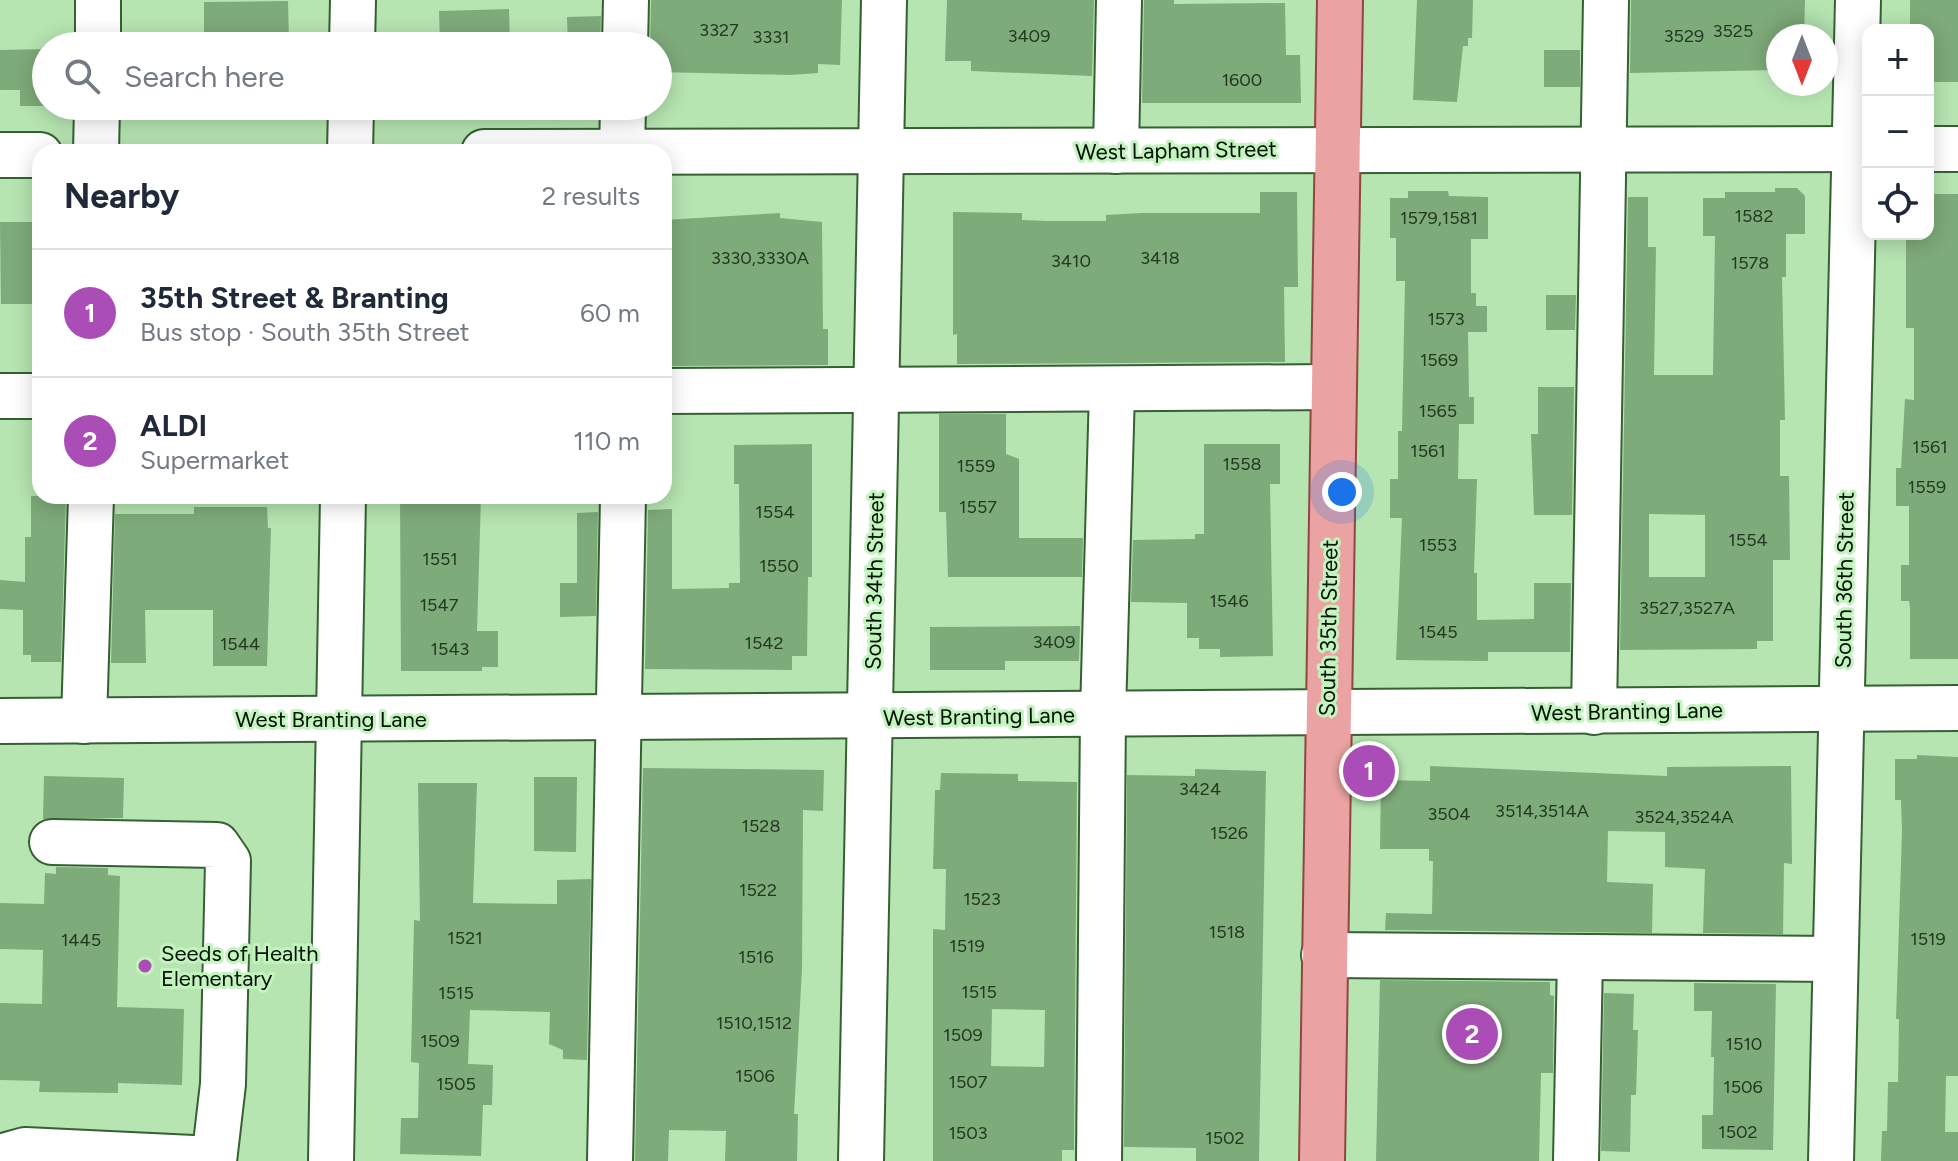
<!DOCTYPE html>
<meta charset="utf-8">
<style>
:root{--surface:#fff;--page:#f2f2f3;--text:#1f2937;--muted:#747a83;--line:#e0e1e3;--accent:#aa4db7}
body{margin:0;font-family:Figtree,sans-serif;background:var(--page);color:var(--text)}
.controls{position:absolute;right:24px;top:24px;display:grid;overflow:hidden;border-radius:16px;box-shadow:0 4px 20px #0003}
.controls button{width:72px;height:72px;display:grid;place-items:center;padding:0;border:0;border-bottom:2px solid var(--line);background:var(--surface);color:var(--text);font:40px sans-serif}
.compass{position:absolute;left:1766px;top:24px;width:72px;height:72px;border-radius:50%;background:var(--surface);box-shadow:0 4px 20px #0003;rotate:180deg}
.you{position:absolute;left:1342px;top:492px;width:28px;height:28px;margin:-20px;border:6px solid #fff;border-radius:50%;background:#1a73e8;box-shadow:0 0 0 12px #1a73e833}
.badge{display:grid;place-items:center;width:52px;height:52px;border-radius:50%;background:var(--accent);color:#fff;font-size:26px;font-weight:700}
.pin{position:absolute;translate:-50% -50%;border:4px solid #fff;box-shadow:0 2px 8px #0006}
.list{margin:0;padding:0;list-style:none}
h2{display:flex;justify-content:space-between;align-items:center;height:104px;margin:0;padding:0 32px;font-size:34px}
h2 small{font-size:26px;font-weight:400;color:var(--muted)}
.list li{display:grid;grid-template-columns:52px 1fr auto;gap:24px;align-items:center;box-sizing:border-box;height:128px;padding:0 32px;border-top:2px solid var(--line)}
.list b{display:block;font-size:30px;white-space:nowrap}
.list p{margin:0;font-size:26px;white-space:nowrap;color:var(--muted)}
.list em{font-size:26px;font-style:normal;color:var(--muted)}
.icon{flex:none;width:44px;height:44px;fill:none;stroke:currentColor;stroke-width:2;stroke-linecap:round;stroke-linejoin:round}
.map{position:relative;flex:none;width:1958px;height:1161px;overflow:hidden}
.search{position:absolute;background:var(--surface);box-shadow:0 4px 20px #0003;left:32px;top:32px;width:640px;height:88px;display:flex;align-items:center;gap:20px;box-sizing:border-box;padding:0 28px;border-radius:44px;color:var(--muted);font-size:30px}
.panel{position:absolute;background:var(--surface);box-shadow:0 4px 20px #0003;left:32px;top:144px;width:640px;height:360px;border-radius:24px}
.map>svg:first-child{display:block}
.building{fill:#7eab7a;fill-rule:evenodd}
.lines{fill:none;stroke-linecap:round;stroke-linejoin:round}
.minor-casing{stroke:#366033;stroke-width:48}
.major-casing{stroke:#904742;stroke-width:48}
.minor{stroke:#fff;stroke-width:44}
.major{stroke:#eaa2a2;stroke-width:44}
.poi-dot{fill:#aa4db7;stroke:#c3f3be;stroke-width:3}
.labels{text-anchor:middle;stroke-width:6;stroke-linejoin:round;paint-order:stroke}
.number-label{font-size:18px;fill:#223821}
.street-label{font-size:22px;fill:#031203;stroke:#c3f3be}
.poi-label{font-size:22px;fill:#031203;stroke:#c3f3be;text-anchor:start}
</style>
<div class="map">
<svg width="1958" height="1161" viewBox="0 0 1958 1161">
<rect width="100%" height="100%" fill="#b6e5b1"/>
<g class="building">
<path d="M651,0H842L840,65L818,64V73L790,75L658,72V46H650Z"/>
<path d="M947,0H1094L1092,76L971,71V61H945Z"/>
<path d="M1144,0H1174V4L1285,3L1286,55H1300L1301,103H1142Z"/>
<path d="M1417,0H1473L1472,38H1468V46H1463L1457,102L1413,100Z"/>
<path d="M1631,0H1805L1804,36H1778V70L1630,73Z"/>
<path d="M1910,0H1958V82H1928V30H1910Z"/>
<path d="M288,1L289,43H204V2Z"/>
<path d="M509,9L510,46H440L439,11Z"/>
<path d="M601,16L600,46H568L567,17Z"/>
<path d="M46,49V106H20V90H0V50Z"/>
<rect x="1544" y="50" width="36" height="37"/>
<path d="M1775,188H1797L1805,196V234H1786V277H1782L1785,420H1780V476H1789L1790,560H1773V641H1757V649L1620,650L1628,197H1648V247H1656L1654,375H1713L1715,236H1703V198H1725V192H1775ZM1649,514L1705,515V577H1649Z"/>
<path d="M1408,191H1448L1449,196L1488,197V239H1471V293H1476V306H1487V332H1468L1469,397H1474V424H1459L1458,479H1477L1474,573H1477V620L1534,619V583H1571L1570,652H1488V661L1396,660L1402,518H1390V479H1398V431H1402L1405,281H1396V238H1390V198H1408Z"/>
<path d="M1260,192H1297L1298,287H1284L1285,362L957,364V334L953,335V212L1022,213V220L1047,221H1106V215L1141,213H1260Z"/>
<path d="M1928,194H1958V659H1910V608L1909,601H1901V565H1909V506H1896V468H1901L1905,399L1914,400V328H1906V234H1928Z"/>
<path d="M780,213V218L822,222L823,329H828V365L664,366V220Z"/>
<path d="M0,222H40V304H1Z"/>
<path d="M1546,295H1576L1575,330H1546Z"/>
<path d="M1538,387H1574L1572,515H1534L1531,434H1538Z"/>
<path d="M939,414H1006V454L1019,459V538H1083L1082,577H948L946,512H939Z"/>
<path d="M812,444V577H808L807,656H792V670L645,669L648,510L672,509V589L729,588V583H740L739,484H734V445Z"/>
<path d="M1204,444H1280V484H1270L1273,656L1220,657V649H1199V638H1187V603L1131,602L1133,540L1195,539V534H1204Z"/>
<path d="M31,496H66L61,662H31V655H23V610L0,609V580L25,582V537H31Z"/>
<path d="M400,496H481L477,631H498V667H482V671H401Z"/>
<path d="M194,507H267L268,528H271L267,666H213V610H145L146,663H111L115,514H194Z"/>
<path d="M598,512L596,616L560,617V583H577V513Z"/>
<path d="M1080,626L1079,661H1005V670H930V627Z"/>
<path d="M1917,755L1958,757V1076H1946L1945,1132H1958V1161H1881L1882,1131H1887L1888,1082H1898L1899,1019H1896L1902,831L1901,800H1895V759H1917Z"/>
<path d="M1430,766L1667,776V767L1791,766L1792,864L1784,863L1783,934L1703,933L1705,869L1665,867V832L1608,831L1607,882L1653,884L1652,933L1385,930L1386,913L1432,914L1433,861H1429V849H1380L1381,780L1430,781Z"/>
<path d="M643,768L824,770L823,811L803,810L802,969L794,1114H798L797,1161H725L726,1131L669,1130L668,1161H635Z"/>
<path d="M1195,769L1266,771L1259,1161H1196V1148L1124,1147L1127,775L1195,776Z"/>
<path d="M941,773L1018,774V781L1077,782L1074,1150H1062V1161H933V929L945,930L946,869H933L935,790H940ZM992,1009L1045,1010L1044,1067L991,1066Z"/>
<path d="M44,776L124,778L123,818L43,819Z"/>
<path d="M534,777H577L576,852L534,851Z"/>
<path d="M418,783H477L473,903L557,904V880L591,879L587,1060L563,1059V1050L549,1044L550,1012L470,1010L468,1064L493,1065L492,1105H483L481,1156L400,1154L401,1118H418L419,1063L411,1062L414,920L420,921Z"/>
<path d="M56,867L108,868V875L120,876L117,1007L184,1009L182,1085L118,1083V1093L39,1092L40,1081L0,1080V1003L42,1004L43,950L0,949V903L44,904L45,873L56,874Z"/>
<path d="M1380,980L1550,982V995L1554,996L1553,1073H1541L1539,1161H1376Z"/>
<path d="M1694,983L1776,984L1773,1150L1702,1149V1115H1713L1714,1057H1711L1712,1011H1694Z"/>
<path d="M1604,993L1634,994L1633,1030H1638L1636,1095H1631L1630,1152L1601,1151Z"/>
</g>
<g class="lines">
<defs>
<g id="minor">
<path d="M98,46V0"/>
<path d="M352,46L353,0"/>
<path d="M625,46L626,0"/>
<path d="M1928,149H1958"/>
<path d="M1116,151L1119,0"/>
<path d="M96,152L97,106"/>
<path d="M350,152L351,106"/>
<path d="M484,152L1868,149"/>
<path d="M622,152L623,106"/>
<path d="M0,155H40"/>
<path d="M664,391L1333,387"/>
<path d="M0,396H40"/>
<path d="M1594,712L1606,0"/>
<path d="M0,721L1958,708"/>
<path d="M84,721L91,496"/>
<path d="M52,842L217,845L228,861L223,1084L214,1161"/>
<path d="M1324,955L1835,959"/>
<path d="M0,1157L25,1150L214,1159"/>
<path d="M331,1161L343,496"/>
<path d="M610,1161L623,496"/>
<path d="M861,1161L884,0"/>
<path d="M1099,1161L1103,714L1112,390"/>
<path d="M1576,1161L1580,957"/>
<path d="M1831,1161L1858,0"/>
</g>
<path id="major" d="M1322,1161L1340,0"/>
</defs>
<use href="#minor" class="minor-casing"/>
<use href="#major" class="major-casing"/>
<use href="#minor" class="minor"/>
<use href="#major" class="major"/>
</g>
<circle class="poi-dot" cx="145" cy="966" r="8"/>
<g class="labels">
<g class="number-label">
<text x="719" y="36">3327</text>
<text x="1733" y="37">3525</text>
<text x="1029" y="42">3409</text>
<text x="1684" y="42">3529</text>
<text x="771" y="43">3331</text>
<text x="1242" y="86">1600</text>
<text x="1754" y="222">1582</text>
<text x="1439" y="224">1579,1581</text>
<text x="760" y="264">3330,3330A</text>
<text x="1160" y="264">3418</text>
<text x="1071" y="267">3410</text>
<text x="1750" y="269">1578</text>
<text x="1446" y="325">1573</text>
<text x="1439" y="366">1569</text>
<text x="1438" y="417">1565</text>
<text x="1930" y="453">1561</text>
<text x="1428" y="457">1561</text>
<text x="1242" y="470">1558</text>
<text x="976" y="472">1559</text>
<text x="1927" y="493">1559</text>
<text x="978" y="513">1557</text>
<text x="775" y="518">1554</text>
<text x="1748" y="546">1554</text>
<text x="1438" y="551">1553</text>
<text x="440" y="565">1551</text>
<text x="779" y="572">1550</text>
<text x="1229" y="607">1546</text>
<text x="439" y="611">1547</text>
<text x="1687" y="614">3527,3527A</text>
<text x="1438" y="638">1545</text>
<text x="1054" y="648">3409</text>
<text x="764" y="649">1542</text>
<text x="240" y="650">1544</text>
<text x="450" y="655">1543</text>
<text x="1200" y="795">3424</text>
<text x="1542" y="817">3514,3514A</text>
<text x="1449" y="820">3504</text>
<text x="1684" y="823">3524,3524A</text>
<text x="761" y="832">1528</text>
<text x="1229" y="839">1526</text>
<text x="758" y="896">1522</text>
<text x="982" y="905">1523</text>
<text x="1227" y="938">1518</text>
<text x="465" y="944">1521</text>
<text x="1928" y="945">1519</text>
<text x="81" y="946">1445</text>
<text x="967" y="952">1519</text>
<text x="756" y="963">1516</text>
<text x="979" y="998">1515</text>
<text x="456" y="999">1515</text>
<text x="754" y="1029">1510,1512</text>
<text x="963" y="1041">1509</text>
<text x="440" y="1047">1509</text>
<text x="1744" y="1050">1510</text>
<text x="755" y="1082">1506</text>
<text x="968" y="1088">1507</text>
<text x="456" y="1090">1505</text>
<text x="1743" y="1093">1506</text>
<text x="1738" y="1138">1502</text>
<text x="968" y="1139">1503</text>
<text x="1225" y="1144">1502</text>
</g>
<g class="street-label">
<text transform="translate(1176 150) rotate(-1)" y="8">West Lapham Street</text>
<text transform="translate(1844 580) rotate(-89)" y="8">South 36th Street</text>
<text transform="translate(874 581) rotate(-89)" y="8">South 34th Street</text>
<text transform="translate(1328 628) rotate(-89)" y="8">South 35th Street</text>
<text transform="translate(1627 711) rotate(-1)" y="8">West Branting Lane</text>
<text transform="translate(979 716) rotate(-1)" y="8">West Branting Lane</text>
<text x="331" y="727">West Branting Lane</text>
</g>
<g class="poi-label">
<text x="161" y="961">Seeds of Health<tspan x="161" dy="25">Elementary</tspan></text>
</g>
</g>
</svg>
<div class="controls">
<button>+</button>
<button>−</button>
<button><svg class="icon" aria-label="locate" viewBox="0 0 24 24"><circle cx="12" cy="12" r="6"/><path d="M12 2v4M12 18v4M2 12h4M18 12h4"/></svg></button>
</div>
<svg class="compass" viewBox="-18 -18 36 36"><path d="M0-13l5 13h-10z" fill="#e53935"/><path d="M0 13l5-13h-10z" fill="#747a83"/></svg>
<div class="you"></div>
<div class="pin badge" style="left:1369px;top:771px">1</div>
<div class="pin badge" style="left:1472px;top:1034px">2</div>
<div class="search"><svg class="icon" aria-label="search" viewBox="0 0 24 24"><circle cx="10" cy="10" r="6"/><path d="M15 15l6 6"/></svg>Search here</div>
<section class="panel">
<h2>Nearby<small>2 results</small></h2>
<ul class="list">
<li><span class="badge">1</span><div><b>35th Street &amp; Branting</b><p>Bus stop · South 35th Street</p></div><em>60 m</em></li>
<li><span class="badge">2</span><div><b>ALDI</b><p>Supermarket</p></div><em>110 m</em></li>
</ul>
</section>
</div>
